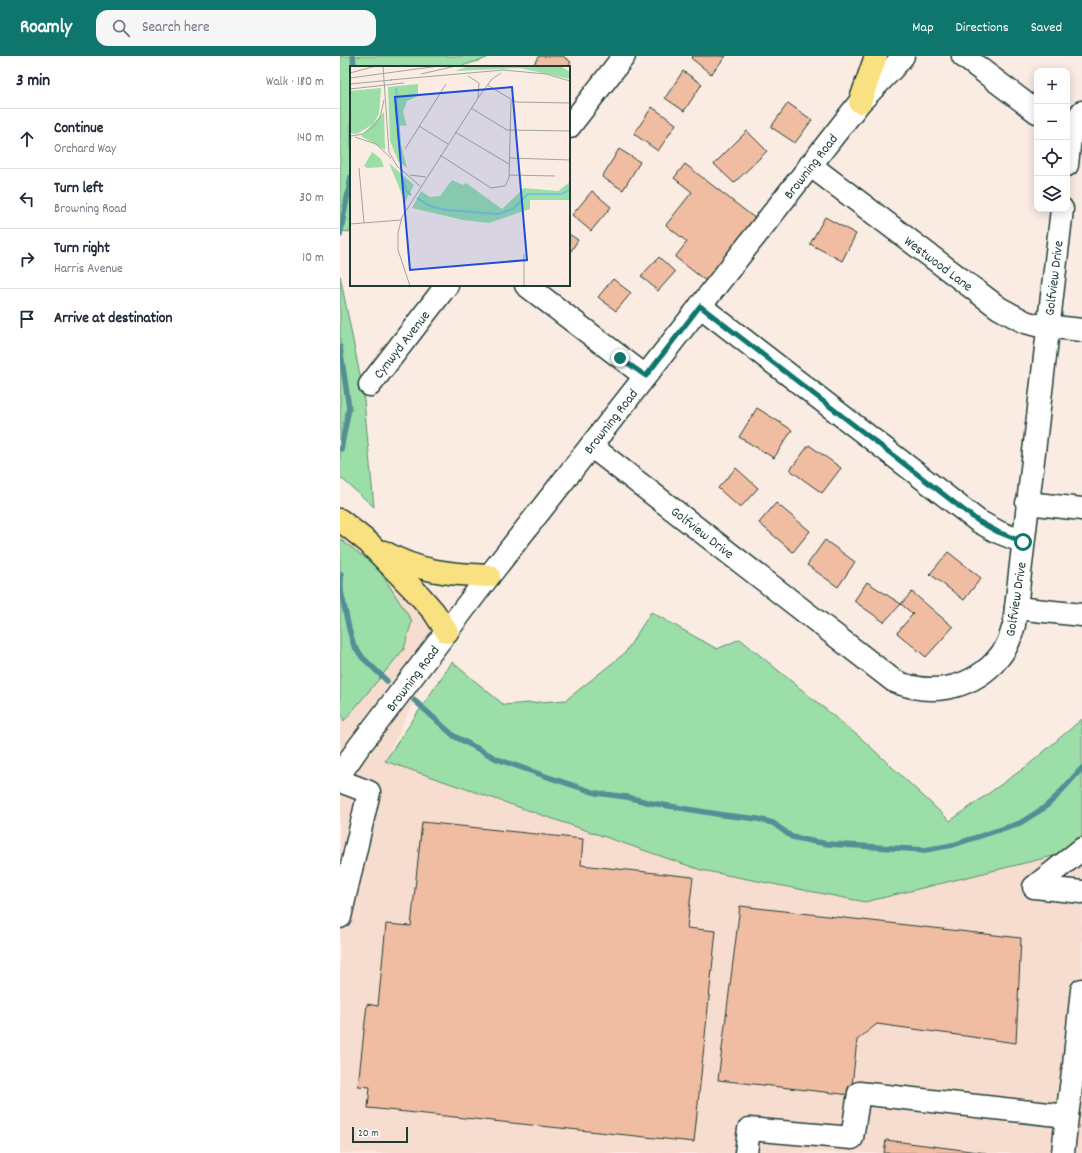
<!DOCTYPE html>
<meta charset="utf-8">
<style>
:root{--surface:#fff;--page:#f6f6f7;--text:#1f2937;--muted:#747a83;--line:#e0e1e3;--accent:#0f766e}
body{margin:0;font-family:Dekko,sans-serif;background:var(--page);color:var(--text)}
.controls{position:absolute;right:12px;top:12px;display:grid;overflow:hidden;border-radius:8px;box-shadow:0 2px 10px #0003}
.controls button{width:36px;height:36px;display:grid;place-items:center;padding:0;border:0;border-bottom:1px solid var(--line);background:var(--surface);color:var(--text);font:20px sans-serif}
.scale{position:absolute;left:12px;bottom:10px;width:56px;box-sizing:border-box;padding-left:4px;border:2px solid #1f3d34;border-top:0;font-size:11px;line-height:14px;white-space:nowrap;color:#1f3d34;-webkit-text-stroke:3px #fff;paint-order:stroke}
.stop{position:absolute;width:12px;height:12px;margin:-9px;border:3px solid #0f766e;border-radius:50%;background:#fff}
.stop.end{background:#0f766e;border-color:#fff;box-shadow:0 1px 4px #0008}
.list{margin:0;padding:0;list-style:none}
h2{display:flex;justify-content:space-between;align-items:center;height:52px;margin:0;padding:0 16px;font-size:17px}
h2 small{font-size:13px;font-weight:400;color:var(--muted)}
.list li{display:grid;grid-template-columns:26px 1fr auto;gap:12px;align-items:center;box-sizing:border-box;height:60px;padding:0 16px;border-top:1px solid var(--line)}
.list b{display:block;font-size:15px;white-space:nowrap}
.list p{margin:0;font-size:13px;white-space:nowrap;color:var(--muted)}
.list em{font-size:13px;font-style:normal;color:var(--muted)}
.icon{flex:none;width:22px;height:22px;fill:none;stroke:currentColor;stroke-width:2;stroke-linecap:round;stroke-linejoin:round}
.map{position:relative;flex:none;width:742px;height:1097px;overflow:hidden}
header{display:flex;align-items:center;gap:24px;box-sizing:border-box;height:56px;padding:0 20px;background:var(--accent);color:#fff}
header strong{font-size:19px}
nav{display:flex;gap:22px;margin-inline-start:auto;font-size:14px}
.search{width:280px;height:36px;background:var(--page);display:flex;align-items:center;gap:10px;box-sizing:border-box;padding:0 14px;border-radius:12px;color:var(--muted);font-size:15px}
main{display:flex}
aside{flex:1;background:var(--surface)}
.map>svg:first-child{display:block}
.built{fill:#f7ddd0}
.green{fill:#9bdea8;stroke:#5d8e6e}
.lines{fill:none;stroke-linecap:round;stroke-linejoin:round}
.stream{stroke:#548f96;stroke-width:5.5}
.building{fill:#f0bda2;stroke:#1f3d34}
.minor-casing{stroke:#1f3d34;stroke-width:25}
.major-casing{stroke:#1f3d34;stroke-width:25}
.highway-casing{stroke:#1f3d34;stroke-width:25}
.minor{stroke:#fff;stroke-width:22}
.major{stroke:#f9e181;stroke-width:22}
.highway{stroke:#f9e181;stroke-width:22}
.route{stroke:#0f766e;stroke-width:5}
.labels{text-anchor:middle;stroke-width:3;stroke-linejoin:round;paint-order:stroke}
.street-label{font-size:14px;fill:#1f3d34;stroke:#fff}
.inset-river{fill:none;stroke:#78c5d7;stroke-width:2}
.inset-road{fill:none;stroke:#a2a59d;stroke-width:1}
.view{fill:#1d4ed8;fill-opacity:0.15;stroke:#1d4ed8;stroke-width:2}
.inset-edge{fill:none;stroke:#1f3d34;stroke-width:2}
</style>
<header>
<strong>Roamly</strong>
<div class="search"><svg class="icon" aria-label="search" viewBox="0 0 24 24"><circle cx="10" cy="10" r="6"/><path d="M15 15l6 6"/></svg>Search here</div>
<nav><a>Map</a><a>Directions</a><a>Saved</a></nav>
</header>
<main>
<aside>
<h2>3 min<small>Walk · 180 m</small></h2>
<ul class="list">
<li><svg class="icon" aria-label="ahead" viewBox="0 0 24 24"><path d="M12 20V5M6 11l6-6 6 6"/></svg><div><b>Continue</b><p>Orchard Way</p></div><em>140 m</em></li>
<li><svg class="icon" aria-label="left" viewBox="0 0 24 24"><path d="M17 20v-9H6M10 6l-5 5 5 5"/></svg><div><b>Turn left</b><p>Browning Road</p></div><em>30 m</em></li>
<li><svg class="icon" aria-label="right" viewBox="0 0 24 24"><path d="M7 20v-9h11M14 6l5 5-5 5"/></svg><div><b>Turn right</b><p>Harris Avenue</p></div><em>10 m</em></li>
<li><svg class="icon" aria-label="arrive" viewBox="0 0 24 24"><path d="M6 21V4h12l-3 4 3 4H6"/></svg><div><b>Arrive at destination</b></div></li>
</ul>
</aside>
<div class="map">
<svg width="742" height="1097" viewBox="0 0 742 1097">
<rect width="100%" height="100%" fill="#faebe3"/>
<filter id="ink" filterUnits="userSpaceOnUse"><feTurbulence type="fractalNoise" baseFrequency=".025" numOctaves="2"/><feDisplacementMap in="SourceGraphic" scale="8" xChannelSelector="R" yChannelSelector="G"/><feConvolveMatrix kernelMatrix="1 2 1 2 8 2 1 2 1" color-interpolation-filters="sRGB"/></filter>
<g filter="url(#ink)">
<path class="built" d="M0,464L107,576L45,705L742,793V1097H0Z"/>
<g class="green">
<path d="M0,0H147V2L119,11H11V176L0,175Z"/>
<path d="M0,220L23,334L34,451L0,421Z"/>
<path d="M0,483L37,511L72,565L64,593L4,665L0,653Z"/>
<path d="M311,556L377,593L400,583L523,684L610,765L687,710L742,663V793L525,846L361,814L45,705L112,606L164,649L226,644L285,597Z"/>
</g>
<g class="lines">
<g class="stream">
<path d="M13,0L14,11"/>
<path d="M0,179L11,121"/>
<path d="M0,291L9,352L1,393"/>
<path d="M1,518V535L9,573L14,590L23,602L47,625"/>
<path d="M74,644L114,680L157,703L208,721L256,737L287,741L311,747L383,759L418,763L433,767L452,781L471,785L488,788L585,794L613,789L680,767L704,752L716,741L742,712"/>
</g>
</g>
<g class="building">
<path d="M199,0H223L231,6L228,11H192Z"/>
<path d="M353,0H386L371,18L351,2Z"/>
<path d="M343,15L362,28L344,55L325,42Z"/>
<path d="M448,47L472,64L455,87L431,71Z"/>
<path d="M312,51L336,68L318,95L294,78Z"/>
<path d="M407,75L427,95L394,127L374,108Z"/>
<path d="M279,93L300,106L283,134L262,121Z"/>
<path d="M345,108L421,167L371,229L335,201L347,186L326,169L352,136L334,122Z"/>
<path d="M252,135L271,151L251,175L232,159Z"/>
<path d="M485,161L516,178L502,205L470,188Z"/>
<path d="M229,178L238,184L229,198Z"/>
<path d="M319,201L335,216L318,235L301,220Z"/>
<path d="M273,223L291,237L276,255L258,241Z"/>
<path d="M417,352L452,374L434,402L399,381Z"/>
<path d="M469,389L501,412L482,437L450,414Z"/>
<path d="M396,412L418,432L400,452L378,432Z"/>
<path d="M436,447L470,475L453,496L419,467Z"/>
<path d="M485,484L515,506L498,531L467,509Z"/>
<path d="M608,496L641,522L624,544L590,518Z"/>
<path d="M527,526L561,548L544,566L514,545Z"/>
<path d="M572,536L613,571L586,601L557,577L573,558L561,548Z"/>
<path d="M82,766L243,783L241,809L353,821L347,872L376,875L354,1086L28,1052L30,1031L18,1030L27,948L38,950L46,868L71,870Z"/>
<path d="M400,850L681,882L676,987L537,968L517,984L511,1039L378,1024Z"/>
<path d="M546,1084L646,1097H544Z"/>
</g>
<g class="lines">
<defs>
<g id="minor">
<path d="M623,0L697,56"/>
<path d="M229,71L284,0"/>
<path d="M470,109L659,252L685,266L696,269L742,274"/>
<path d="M727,109L730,81L734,68L742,56"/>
<path d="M186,229L305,320"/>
<path d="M360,250L638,465L658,476L683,486"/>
<path d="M30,329L107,229"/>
<path d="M251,390L554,625C589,640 627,634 654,607C659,601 664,596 667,589C670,583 672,576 674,569L722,153"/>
<path d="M687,447L742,453"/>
<path d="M676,552L742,559"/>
<path d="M0,718L18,692L149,520L520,46L553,12L563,0"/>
<path d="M0,725L29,736L0,861"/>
<path d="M742,793L694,831L742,836"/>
<path d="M406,1097L409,1073L512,1082L519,1037L727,1060"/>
<path d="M723,1097L727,1060L734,1009L742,934"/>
</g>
<g id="major">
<path d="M0,464L29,487L80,540L94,556L107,576"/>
<path d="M44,496C79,516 110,518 149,520"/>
</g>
<path id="highway" d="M520,46L536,0"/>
</defs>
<use href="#minor" class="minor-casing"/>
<use href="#major" class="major-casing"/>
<use href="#highway" class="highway-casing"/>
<use href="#minor" class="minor"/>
<use href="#major" class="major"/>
<use href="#highway" class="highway"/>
</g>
</g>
<g class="lines" filter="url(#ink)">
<path class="route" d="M280,302L306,320L360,250L638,465L658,476L683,486"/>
</g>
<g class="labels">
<g class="street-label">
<text transform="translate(470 110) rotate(-52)" y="5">Browning Road</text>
<text transform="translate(599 207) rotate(37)" y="5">Westwood Lane</text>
<text transform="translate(713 222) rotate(-83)" y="5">Golfview Drive</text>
<text transform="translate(61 288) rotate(-52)" y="5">Cynwyd Avenue</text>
<text transform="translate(270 365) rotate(-52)" y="5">Browning Road</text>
<text transform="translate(363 476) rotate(38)" y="5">Golfview Drive</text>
<text transform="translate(675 543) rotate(-81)" y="5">Golfview Drive</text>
<text transform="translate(72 622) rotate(-53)" y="5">Browning Road</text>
</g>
</g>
<g transform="translate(10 10)">
<rect width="220" height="220" fill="#faebe3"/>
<path d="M119,0H210L220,6V13L170,2L105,5ZM68,18V30L57,35L53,46L57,60L46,59L57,102L48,95L40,75L38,21ZM31,22L29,48L23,58L7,68L0,67V25ZM34,46L35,84L11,70ZM22,86L31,93L34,101L17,102L14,100ZM39,97L64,119L55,136ZM102,114L113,119L116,117L152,143L174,122L208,125L220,116V134H180V143L139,157L113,154L62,142L71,125L80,131L90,130Z" fill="#9bdea8"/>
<path class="inset-river" d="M46,22L51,93M53,113L56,124L61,129M67,132L80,140L96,144L148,148L163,143L178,128H211L220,124"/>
<path class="inset-road" d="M33,0L39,86L47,100L70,120M0,7L26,0M71,8L106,0M118,10L129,17L128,32M0,12L89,0M40,14L153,4L196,8L220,15M0,18L42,14M137,19L166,36L220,37M0,23L54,17M121,42L157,64L220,65M69,60L98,78M105,66L159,98M1,70L13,68L23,61L30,52L34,34M5,71L26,78L41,92M55,83L96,18M90,89L141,122L155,120L159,112L161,34M160,92L220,94M9,102L14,157M60,109L76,111M159,109L205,110M0,158L51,154M60,220L48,184V167L52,151L128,32L142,13L151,7M174,220V188"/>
<path class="view" d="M162,21L177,194L60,204L45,31Z"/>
<rect width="220" height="220" class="inset-edge"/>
</g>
</svg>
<div class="controls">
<button>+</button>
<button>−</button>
<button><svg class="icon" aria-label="locate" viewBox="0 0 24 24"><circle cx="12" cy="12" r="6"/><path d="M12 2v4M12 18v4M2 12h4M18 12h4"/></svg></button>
<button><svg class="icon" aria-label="layers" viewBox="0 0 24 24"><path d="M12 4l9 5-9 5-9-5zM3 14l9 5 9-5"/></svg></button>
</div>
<div class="scale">20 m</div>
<div class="stop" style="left:683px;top:486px"></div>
<div class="stop end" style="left:280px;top:302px"></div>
</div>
</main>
